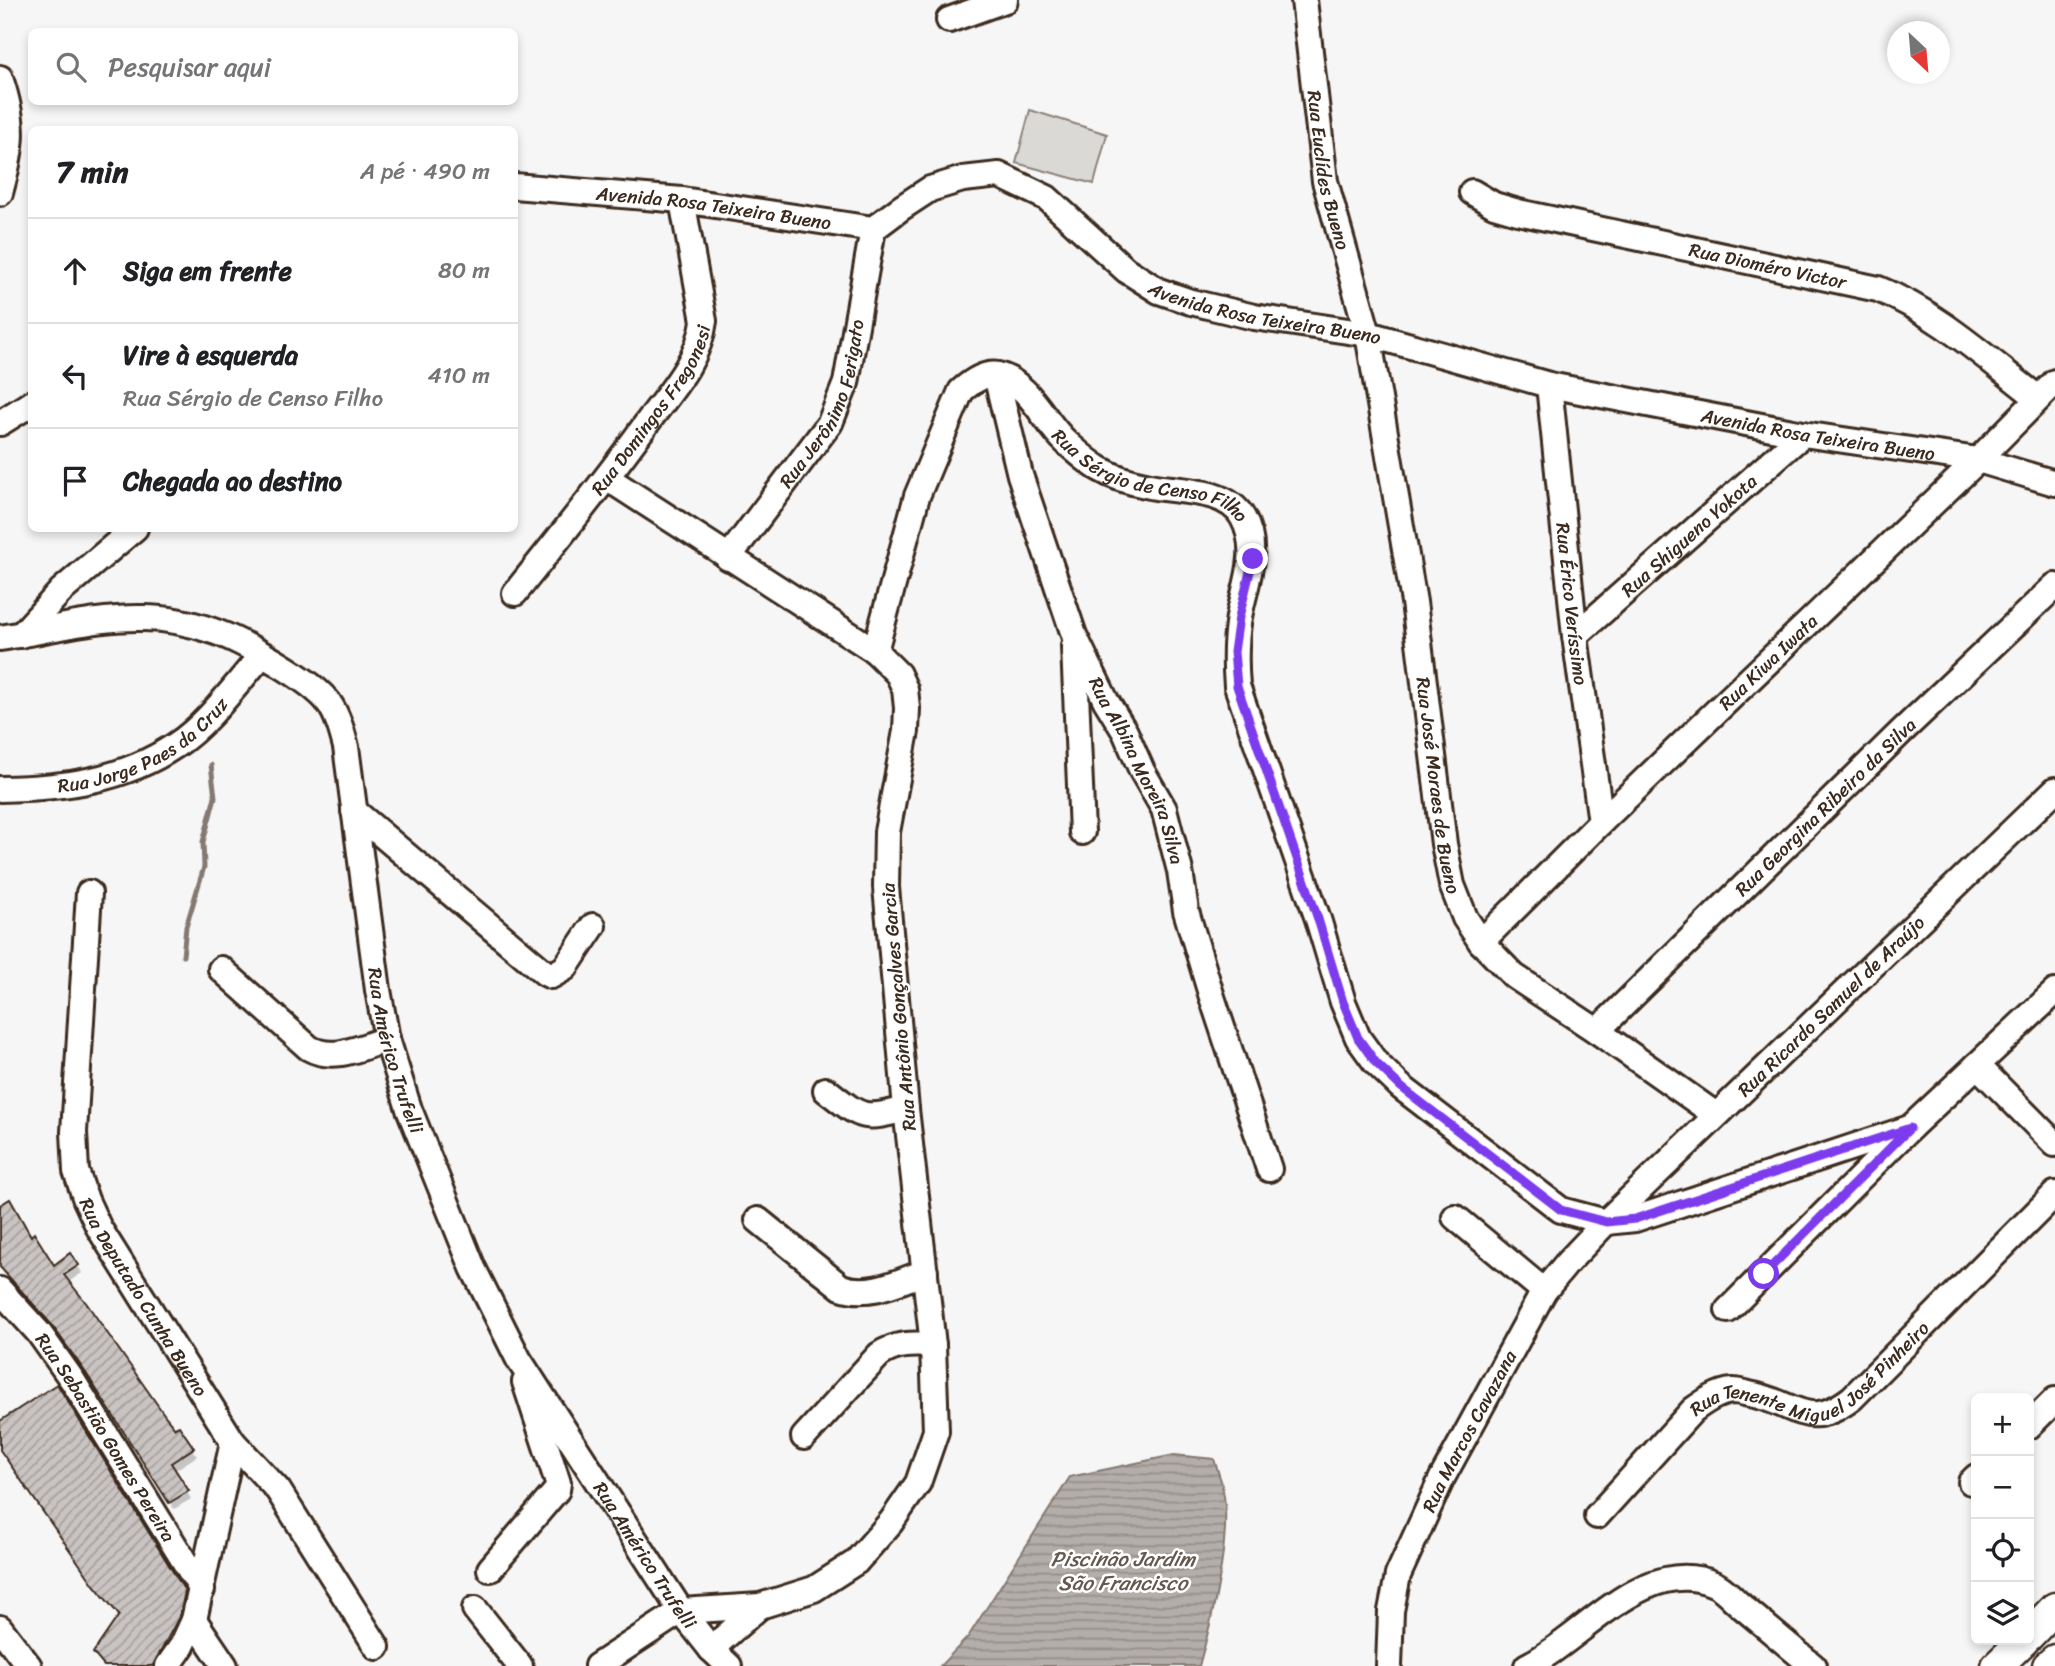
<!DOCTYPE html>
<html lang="pt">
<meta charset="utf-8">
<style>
:root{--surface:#fff;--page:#f2f2f2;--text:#202124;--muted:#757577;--line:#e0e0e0}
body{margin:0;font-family:Sriracha,sans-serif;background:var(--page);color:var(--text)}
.controls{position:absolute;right:21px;bottom:21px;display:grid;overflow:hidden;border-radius:10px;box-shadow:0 4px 10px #0003}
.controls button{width:63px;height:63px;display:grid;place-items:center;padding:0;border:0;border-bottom:2px solid var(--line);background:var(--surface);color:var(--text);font:35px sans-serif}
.compass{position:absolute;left:1887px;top:21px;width:63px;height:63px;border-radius:50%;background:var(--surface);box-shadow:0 4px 10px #0003;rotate:154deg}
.stop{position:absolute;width:21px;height:21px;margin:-16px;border:5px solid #7c3aed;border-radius:50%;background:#fff}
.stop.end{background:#7c3aed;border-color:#fff;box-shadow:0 2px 7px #0008}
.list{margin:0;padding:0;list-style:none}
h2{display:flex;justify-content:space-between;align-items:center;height:91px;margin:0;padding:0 28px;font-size:30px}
h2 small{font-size:23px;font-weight:400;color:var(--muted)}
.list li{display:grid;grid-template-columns:46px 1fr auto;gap:21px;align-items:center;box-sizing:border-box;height:105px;padding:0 28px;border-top:2px solid var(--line)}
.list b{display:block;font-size:26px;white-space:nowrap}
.list p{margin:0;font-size:23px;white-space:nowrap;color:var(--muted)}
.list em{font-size:23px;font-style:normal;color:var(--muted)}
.icon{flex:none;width:38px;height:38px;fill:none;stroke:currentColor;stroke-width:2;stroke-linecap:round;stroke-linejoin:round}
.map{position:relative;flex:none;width:2055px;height:1666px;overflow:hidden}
.search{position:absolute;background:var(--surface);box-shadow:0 4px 10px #0003;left:28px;top:28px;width:490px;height:77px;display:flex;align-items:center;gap:18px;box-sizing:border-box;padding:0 24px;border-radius:10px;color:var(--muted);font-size:26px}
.panel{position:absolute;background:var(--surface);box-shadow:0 4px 10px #0003;left:28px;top:126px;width:490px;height:406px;border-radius:10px}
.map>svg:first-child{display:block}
.grass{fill:#dbd9d6;stroke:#8b827a;stroke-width:2}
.water{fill:url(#water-rules);stroke:#847972;stroke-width:2}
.shadow{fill:#0003}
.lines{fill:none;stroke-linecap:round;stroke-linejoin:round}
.stream{stroke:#847972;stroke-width:5}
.building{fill:url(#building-hatch);stroke:#3b2a1e;stroke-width:2}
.minor-casing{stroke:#3b2a1e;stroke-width:30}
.major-casing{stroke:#3b2a1e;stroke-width:35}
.minor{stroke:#fff;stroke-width:24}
.major{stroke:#fff;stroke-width:30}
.route{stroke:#7c3aed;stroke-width:9}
.labels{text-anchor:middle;stroke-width:5;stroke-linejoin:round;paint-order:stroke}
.street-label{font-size:19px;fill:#3b2a1e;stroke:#fff}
.water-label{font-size:21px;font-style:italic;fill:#65584f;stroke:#fff}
</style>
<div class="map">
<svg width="2055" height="1666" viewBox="0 0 2055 1666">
<defs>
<pattern id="water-rules" width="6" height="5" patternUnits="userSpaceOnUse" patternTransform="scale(1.75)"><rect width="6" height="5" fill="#b4aeaa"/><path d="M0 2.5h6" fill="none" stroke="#948e8a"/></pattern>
<pattern id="building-hatch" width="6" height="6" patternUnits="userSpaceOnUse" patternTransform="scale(1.75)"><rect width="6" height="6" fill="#c9c3c1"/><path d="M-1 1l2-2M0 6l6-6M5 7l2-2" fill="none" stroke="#a49f9c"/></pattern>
</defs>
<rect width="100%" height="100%" fill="#f7f6f6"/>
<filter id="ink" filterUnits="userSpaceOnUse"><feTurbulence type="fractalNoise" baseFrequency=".0143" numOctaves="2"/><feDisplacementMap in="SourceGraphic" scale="14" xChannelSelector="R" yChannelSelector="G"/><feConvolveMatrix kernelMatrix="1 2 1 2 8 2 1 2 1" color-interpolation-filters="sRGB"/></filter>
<g filter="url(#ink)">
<path class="grass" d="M1030,110L1107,134L1094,184L1016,163Z"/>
<path class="water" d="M1174,1455L1214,1459C1217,1469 1221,1479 1223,1490C1232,1535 1212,1621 1199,1666H940L968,1637L1070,1477Z"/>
<g class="shadow">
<path d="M0,1207L53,1267L78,1266L82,1273L67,1283L165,1418L197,1456L174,1471L191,1499L174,1509L92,1381L57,1332L0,1266Z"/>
<path d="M56,1387L190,1602L162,1666H104L101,1663L95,1653L120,1616L102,1595L12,1466L0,1445V1423Z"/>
</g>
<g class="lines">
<path class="stream" d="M183,956L186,927L204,867L203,842L215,797L211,765"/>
</g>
<g class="building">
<path d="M10,1199L31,1236L34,1233L54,1265L70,1253L79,1265L64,1275L87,1304L166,1417L175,1428L179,1426L194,1448L171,1463L189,1491L169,1503L86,1373L51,1324L0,1267V1205Z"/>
<path d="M57,1384L185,1591L180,1615L153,1666H104L93,1653L119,1615L94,1585L0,1450V1421Z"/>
</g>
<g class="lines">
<defs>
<g id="minor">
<path id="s1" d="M1304,0L1325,181L1368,334L1414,602L1444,844L1452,885L1465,918L1481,942L1514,976L1597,1031L1716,1115"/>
<path d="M949,20L1005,0"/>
<path d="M0,78C16,125 13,146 0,193"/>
<path id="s2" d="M514,186L682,200L873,229L901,208L930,189L963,179L999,175L1047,198L1126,270L1159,291L1191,302L1254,317L1368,334L1549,385L1803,434L1978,460L2055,483"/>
<path id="s3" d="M1472,192L1494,205L1518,212L1878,289C1938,313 1987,359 2038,398"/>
<path id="s4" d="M996,375L1020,475L1074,635L1106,701L1125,732L1142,771L1164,809L1180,871L1186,911L1211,994L1269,1169"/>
<path id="s5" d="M1549,385L1575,636L1601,822"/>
<path d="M0,423L32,403"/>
<path id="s6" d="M728,558L830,423L846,383L873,229"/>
<path id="s7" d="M515,593C559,538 603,484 644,427C668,394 699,362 704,321L682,200"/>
<path d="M21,635L61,591L135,528"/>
<path id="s8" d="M1575,636L1803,434"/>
<path id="s9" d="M0,638C47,631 95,617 143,618C166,618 194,624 216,632C244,642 312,680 329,703C338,716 342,732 346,747L378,990L387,1039L409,1109L473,1268L519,1360L681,1611L711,1649L729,1666"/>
<path d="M1074,646L1082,832"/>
<path id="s10" d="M875,651L917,496L961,391C970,383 985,372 998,375C1030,384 1044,422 1066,442C1076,451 1088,462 1100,469C1115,478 1133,483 1150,486C1179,492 1227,488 1243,518C1261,551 1245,584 1239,617C1235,641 1235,663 1237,686L1318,919L1343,1002L1358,1038L1376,1063L1401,1087L1561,1210L1606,1222L1635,1219L1910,1128"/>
<path id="s11" d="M0,789C62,788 123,781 176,745C208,724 236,684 262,655"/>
<path d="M354,811L545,973L551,976L565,968L593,926"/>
<path id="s12" d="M89,893L74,1132L76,1171L86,1200L99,1228L233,1442L278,1490L377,1647"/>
<path id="s13" d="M1481,942L1601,822L1978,460L2055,382"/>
<path d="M221,969L309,1048C334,1062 362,1047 387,1039"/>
<path id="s14" d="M1597,1031L1901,732L2055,586"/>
<path d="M1977,1065L2055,1144"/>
<path d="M826,1090C861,1117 861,1121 906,1109"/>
<path d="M1455,1217L1544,1291"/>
<path d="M758,1220L841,1287C869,1297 898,1282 925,1272"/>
<path id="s15" d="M0,1290L39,1333L73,1381L202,1590"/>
<path d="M1728,1310L1910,1128L2055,992"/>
<path d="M2029,1426L2055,1400"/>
<path d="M804,1437L879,1355C897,1343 912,1344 933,1345"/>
<path d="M1971,1482L1976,1477"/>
<path id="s16" d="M1597,1516L1693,1410C1704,1402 1718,1392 1733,1391C1738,1391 1744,1393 1749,1394C1796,1402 1806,1433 1852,1398L2055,1194"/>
<path d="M490,1569L557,1490L558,1483L525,1382"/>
<path d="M475,1609L520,1666"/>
<path d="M194,1620L225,1666"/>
<path d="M0,1628L29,1666"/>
<path d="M711,1649L760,1606"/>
<path d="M168,1666L182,1646L194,1620L233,1442"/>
<path d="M597,1666L681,1611L760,1606L814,1589L856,1562L891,1522L918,1483L936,1431L933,1345L906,1109L886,887L887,832L906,731L907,708L905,689L898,674L875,651L607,478"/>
<path id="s17" d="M1389,1666L1391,1611L1398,1575L1442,1478L1544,1291L1568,1262L1606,1222L2055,790"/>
<path d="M1527,1666C1583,1639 1645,1554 1714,1584C1723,1587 1732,1598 1739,1604C1764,1625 1788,1645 1813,1666"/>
</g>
<g id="major">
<path d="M2029,1635L2055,1608"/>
<path d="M1997,1666L2024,1640"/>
<path d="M2048,1666L2055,1660"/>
</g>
</defs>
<use href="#minor" class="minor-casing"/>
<use href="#major" class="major-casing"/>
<use href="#minor" class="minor"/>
<use href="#major" class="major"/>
</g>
</g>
<g class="lines" filter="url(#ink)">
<path class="route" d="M1253,559L1239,617L1234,652L1237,686L1318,919L1343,1002L1358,1038L1376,1063L1401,1087L1561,1210L1606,1222L1635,1219L1910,1128L1764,1274"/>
</g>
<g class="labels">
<g class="street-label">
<text dy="7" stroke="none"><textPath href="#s1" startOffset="172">Rua Euclídes Bueno</textPath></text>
<text dy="7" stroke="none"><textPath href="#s2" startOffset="201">Avenida Rosa Teixeira Bueno</textPath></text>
<text dy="7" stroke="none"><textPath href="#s3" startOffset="306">Rua Dioméro Victor</textPath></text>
<text dy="7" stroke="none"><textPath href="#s2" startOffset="810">Avenida Rosa Teixeira Bueno</textPath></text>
<text dy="7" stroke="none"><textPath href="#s6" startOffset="184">Rua Jerônimo Ferigato</textPath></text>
<text dy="7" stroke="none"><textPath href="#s7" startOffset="229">Rua Domingos Fregonesi</textPath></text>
<text dy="7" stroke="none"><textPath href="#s2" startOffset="1377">Avenida Rosa Teixeira Bueno</textPath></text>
<text dy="7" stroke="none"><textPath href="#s10" startOffset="506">Rua Sérgio de Censo Filho</textPath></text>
<text dy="7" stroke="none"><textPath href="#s8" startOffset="152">Rua Shigueno Yokota</textPath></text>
<text dy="7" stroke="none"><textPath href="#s5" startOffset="220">Rua Érico Veríssimo</textPath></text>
<text dy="7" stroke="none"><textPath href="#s13" startOffset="401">Rua Kiwa Iwata</textPath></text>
<text dy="7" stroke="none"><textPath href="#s11" startOffset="154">Rua Jorge Paes da Cruz</textPath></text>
<text dy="7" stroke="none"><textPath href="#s4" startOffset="422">Rua Albina Moreira Silva</textPath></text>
<text dy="7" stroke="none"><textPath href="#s1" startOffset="798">Rua José Moraes de Bueno</textPath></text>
<text dy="7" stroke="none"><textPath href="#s14" startOffset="320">Rua Georgina Ribeiro da Silva</textPath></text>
<text dy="7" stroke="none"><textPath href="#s17" startOffset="816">Rua Ricardo Samuel de Araújo</textPath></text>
<text transform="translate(898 1007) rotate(-95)" y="7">Rua Antônio Gonçalves Garcia</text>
<text dy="7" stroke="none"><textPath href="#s9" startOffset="709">Rua Américo Trufelli</textPath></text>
<text dy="7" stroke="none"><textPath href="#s12" startOffset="422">Rua Deputado Cunha Bueno</textPath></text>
<text dy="7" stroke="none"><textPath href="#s16" startOffset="280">Rua Tenente Miguel José Pinheiro</textPath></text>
<text dy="7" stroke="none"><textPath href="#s17" startOffset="252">Rua Marcos Cavazana</textPath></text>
<text dy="7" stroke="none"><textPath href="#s15" startOffset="182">Rua Sebastião Gomes Pereira</textPath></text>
<text dy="7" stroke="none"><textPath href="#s9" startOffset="1276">Rua Américo Trufelli</textPath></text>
</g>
<g class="water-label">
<text x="1123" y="1566">Piscinão Jardim<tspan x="1123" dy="24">São Francisco</tspan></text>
</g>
</g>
</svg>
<div class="controls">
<button>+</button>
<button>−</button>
<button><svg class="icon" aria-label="locate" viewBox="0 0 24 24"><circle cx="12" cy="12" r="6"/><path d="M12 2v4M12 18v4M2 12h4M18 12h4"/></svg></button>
<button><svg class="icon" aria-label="layers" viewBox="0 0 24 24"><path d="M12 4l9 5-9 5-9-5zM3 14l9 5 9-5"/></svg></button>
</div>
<svg class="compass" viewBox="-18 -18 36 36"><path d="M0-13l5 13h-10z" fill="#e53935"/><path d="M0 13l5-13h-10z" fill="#757577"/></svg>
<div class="stop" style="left:1764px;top:1274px"></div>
<div class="stop end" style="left:1253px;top:559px"></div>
<div class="search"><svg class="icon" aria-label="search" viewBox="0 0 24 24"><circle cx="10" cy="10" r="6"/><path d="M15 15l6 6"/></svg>Pesquisar aqui</div>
<section class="panel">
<h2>7 min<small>A pé · 490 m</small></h2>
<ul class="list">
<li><svg class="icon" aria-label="ahead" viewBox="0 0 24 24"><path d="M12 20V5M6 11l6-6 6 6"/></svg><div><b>Siga em frente</b></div><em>80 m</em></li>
<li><svg class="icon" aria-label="left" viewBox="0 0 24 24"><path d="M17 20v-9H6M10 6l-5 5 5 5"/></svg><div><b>Vire à esquerda</b><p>Rua Sérgio de Censo Filho</p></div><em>410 m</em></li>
<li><svg class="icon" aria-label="arrive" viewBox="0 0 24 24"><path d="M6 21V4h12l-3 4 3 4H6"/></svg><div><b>Chegada ao destino</b></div></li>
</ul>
</section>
</div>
